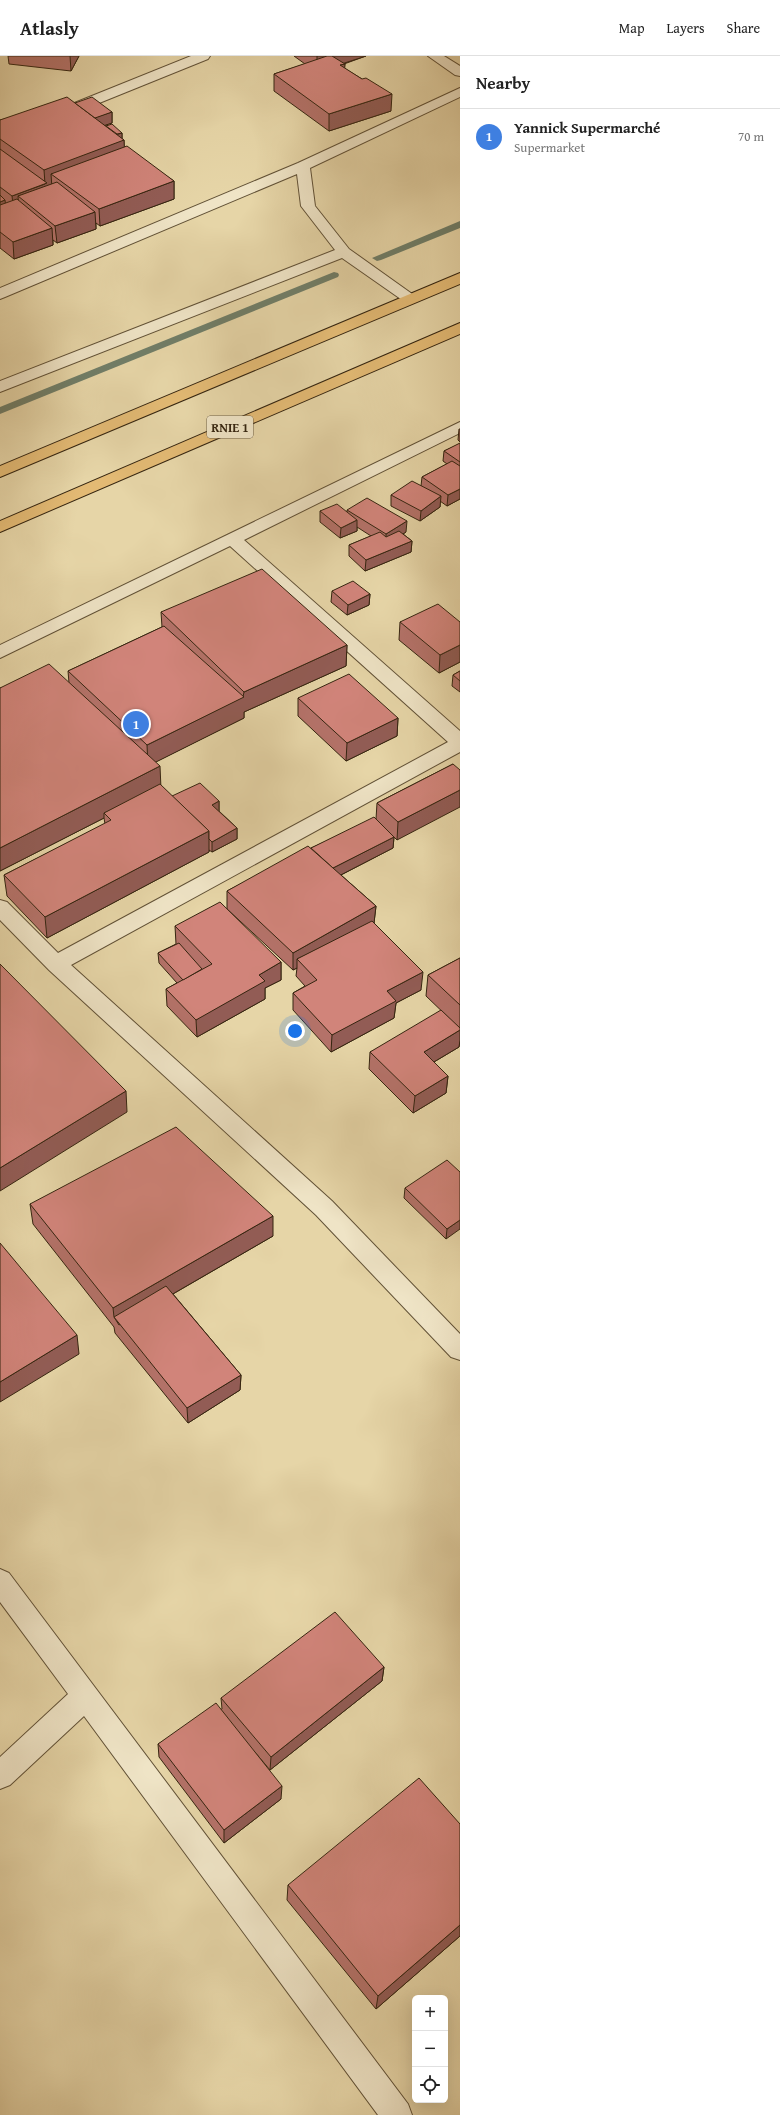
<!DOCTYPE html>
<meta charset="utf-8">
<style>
:root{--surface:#fff;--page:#f2f2f2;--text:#222;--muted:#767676;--line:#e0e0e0;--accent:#1a73e8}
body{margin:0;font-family:"Gentium Book Plus",serif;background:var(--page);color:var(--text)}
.controls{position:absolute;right:12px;bottom:12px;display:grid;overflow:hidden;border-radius:6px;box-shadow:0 4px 16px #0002}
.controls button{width:36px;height:36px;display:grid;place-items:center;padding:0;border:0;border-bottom:1px solid var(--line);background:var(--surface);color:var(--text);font:20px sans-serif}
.you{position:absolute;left:295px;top:975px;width:14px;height:14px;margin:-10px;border:3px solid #fff;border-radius:50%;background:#1a73e8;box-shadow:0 0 0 6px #1a73e833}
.badge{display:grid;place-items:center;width:26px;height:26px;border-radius:50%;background:var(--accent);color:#fff;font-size:13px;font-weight:700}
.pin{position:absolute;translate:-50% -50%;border:2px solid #fff;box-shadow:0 1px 4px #0006}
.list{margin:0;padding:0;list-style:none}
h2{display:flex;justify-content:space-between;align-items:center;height:52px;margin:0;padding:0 16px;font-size:17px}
h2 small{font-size:13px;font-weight:400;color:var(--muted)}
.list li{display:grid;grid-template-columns:26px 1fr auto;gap:12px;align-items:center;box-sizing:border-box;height:56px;padding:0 16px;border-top:1px solid var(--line)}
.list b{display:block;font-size:15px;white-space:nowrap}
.list p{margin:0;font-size:13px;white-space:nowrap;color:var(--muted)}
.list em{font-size:13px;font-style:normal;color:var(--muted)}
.icon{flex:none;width:22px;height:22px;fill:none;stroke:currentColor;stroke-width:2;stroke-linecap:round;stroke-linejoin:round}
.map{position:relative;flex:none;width:460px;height:2059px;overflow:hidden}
header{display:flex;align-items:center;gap:24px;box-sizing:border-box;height:56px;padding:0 20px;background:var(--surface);border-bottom:1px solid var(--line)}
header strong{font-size:19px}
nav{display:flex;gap:22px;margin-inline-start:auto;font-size:14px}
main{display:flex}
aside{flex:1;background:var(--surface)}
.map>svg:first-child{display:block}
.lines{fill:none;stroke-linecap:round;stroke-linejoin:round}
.stream{fill:#707e68;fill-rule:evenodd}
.minor-casing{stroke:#615136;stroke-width:2}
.highway-casing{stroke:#352510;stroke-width:2}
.minor{fill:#efe4c6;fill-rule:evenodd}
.highway{fill:#e3ba74;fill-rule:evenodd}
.wall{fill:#b47269;stroke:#352510}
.shaded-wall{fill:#925c55;stroke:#352510}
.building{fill:#d1847a;stroke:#352510}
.labels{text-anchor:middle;stroke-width:3.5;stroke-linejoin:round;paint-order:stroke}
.shield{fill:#efe4c6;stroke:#6d5e47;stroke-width:1}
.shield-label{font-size:13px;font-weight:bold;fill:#352510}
</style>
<header>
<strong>Atlasly</strong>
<nav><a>Map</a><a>Layers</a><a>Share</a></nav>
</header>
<main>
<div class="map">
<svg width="460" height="2059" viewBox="0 0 460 2059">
<rect width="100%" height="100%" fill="#e6d5a7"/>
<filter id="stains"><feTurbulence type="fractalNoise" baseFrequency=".005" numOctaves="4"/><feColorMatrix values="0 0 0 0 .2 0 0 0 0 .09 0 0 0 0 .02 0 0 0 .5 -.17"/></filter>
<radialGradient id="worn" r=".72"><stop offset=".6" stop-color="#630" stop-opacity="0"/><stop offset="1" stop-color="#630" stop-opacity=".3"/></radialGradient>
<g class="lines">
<g class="stream">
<path d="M460,165V172L381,204L377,205L372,202Z"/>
<path d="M334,216L338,217L339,219L338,221L0,358V351Z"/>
</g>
<defs>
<g id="minor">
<path d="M191,0H210L208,3L72,58H62L60,55L62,52Z"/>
<path d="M428,0H444L460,10V20L455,19Z"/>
<path d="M460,32V41L310,112L315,150L349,193L415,240L418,243L415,246H405L342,202L0,336V325L335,194L301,150L297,118L5,241L0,243V232L298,107Z"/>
<path d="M460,366V377L244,484L460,675V696L71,909L332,1145L460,1278V1304L451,1301L316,1159L49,914L0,864V844L7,846L58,897L448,686L230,490L0,602V589Z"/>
<path d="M0,1513L9,1517L408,2048L412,2059H378L84,1660L10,1729L0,1733V1701L68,1638L0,1546Z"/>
</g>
<g id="highway">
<path d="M460,217V228L0,421V410Z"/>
<path d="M460,267V278L0,476V465Z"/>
</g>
</defs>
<use href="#minor" class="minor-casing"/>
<use href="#highway" class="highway-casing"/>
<use href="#minor" class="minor"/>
<use href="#highway" class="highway"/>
</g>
<g class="wall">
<path d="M8,0H79L71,15L9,8Z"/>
<path d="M294,0H366L344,8H345L344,12L362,23L391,55L329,75L274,35V18L305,8Z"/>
<path d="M75,47L112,56V67L104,69L122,77V83L124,84V92L174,125V143L100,170L96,167V173L57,187L53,184V189L14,203L0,192V64Z"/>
<path d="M459,373H460V386L458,384Z"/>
<path d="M460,388V443L447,450L440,445V451L420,465L391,450V439L421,430L422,421L447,408L443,405L444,395Z"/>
<path d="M347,454L406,476L403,478L412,485L411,496L365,515L349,500V489L371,480L357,471V475L340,482L320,466V455L347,456Z"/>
<path d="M332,535L370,538L369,549L347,559L331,546Z"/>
<path d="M161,556L347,589L346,610L244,656V662L155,706L160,729L172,740L219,745V755L237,772V783L212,796L209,794V796L47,882L7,840L4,819L105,768L104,762L0,815V632L69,627L68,615L162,571Z"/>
<path d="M400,566H460V606L439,617L399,584Z"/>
<path d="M460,615V636L452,630L453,619Z"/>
<path d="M298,642L398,662L397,680L346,705L298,660Z"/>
<path d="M453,708L397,784L394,781L393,792L341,819L376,850L374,867L421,934L396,947L394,962L331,996L293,954V937L305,930L296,920L297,912L293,914L227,853V835L311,792L376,763L377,747Z"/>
<path d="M175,870L281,906V924L265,932V943L197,981L167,950L166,933L177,927L159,907L158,897L176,888Z"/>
<path d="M460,902V984L459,991L434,1006L448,1020L446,1037L413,1057L369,1013L370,996L450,963L426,940L428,919Z"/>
<path d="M460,1116L446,1183L404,1142L405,1132Z"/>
<path d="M30,1148L273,1180L173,1238L241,1319L240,1334L188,1367L115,1277L114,1271L33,1168Z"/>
<path d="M384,1611L382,1625L270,1714L254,1695L281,1743L224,1787L159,1701L158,1688L222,1653L221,1642Z"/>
<path d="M460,1768V1880L376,1953L287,1844L288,1829Z"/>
</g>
<g class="shaded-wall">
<path d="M70,0H79L71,15Z"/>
<path d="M317,0H366L317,16Z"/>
<path d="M345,8L344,25L340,9Z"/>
<path d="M392,38L391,55L329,75V58Z"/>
<path d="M112,56V67L94,73L93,62Z"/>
<path d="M122,77V84H124L125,104L51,118L52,132L18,140L19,155L14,157L12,140L45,128L44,114L112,80Z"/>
<path d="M174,125V143L100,170L99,153Z"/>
<path d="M5,144L7,161L0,163V146Z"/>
<path d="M95,156L96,173L57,187L55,170Z"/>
<path d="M52,172L53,189L14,203L13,186Z"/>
<path d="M460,433V443L447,450L448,439Z"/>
<path d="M441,440L440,451L420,465L421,455Z"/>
<path d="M357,464V475L340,482L341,472Z"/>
<path d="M407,465L406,476L386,489V478Z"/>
<path d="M412,485L411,496L365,515L366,504Z"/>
<path d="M370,538L369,549L347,559L348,549Z"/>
<path d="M347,589L346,610L244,656V662L148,710L147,689L243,641L244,636Z"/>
<path d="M460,589V606L439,617L440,599Z"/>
<path d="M398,662L397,680L346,705L347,687Z"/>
<path d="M160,710L161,733L104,757V762L0,815V792Z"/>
<path d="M460,734V751L397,784L398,766Z"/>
<path d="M219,745V756L212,749Z"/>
<path d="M237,772V783L212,796V786Z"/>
<path d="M209,775V796L47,882L45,861Z"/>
<path d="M394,781L393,792L329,825V814Z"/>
<path d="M376,850L374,867L297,903V912L293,914V897Z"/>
<path d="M281,906V924L265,932V943L197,981L196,964L259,919Z"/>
<path d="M423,916L421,934L396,947L394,962L331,996L332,979L387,935Z"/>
<path d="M460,974V984L459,991L422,1013L424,996Z"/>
<path d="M448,1020L446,1037L413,1057L415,1040Z"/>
<path d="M126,1035L127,1056L0,1135V1112Z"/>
<path d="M273,1160V1180L119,1269L114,1261L113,1252Z"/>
<path d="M460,1164V1173L446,1183L447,1173Z"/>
<path d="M77,1279L79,1298L0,1346V1326Z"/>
<path d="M241,1319L240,1334L188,1367L187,1352Z"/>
<path d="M384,1611L382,1625L270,1714L271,1701Z"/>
<path d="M282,1730L281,1743L224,1787V1774Z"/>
<path d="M460,1869V1880L376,1953L378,1940Z"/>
</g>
<g class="building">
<path d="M327,0H332L345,8L340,9L362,23L366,22L392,38L329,58L274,18Z"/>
<path d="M67,41L124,84L44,114L0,83V64Z"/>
<path d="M92,41L112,56L95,62L75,47Z"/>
<path d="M112,68L122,77L117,78L106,70Z"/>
<path d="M127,90L174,125L99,153L51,118Z"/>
<path d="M0,93L47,127L12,140L0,131Z"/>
<path d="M57,126L95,156L55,170L18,140Z"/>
<path d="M0,139L5,144L0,146Z"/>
<path d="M17,143L52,172L13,186L0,176V149Z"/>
<path d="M460,387V406L444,395Z"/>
<path d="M452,405L460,410V433L448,439L422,421Z"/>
<path d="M412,425L441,440L421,455L391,439Z"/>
<path d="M367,442L407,465L386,478L347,454Z"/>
<path d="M337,448L357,464L341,472L320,455Z"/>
<path d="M399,475L412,485L366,504L349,489L380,476L386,481Z"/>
<path d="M262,513L347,589L244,636L161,556Z"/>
<path d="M353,525L370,538L348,549L332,535Z"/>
<path d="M438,548L460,566V589L440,599L400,566Z"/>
<path d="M164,570L244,641L147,689L68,615Z"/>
<path d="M49,608L160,710L0,792V632Z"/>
<path d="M460,615V625L453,619Z"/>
<path d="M349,618L398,662L347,687L298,642Z"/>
<path d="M453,708L460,714V734L398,766L377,747Z"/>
<path d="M200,727L219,745L212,749L237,772L212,786L209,783V775L172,740Z"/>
<path d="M160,728L209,775L45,861L4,819L111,764L104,757Z"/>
<path d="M374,761L394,781L333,812L311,792Z"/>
<path d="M308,790L376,850L293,897L227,835Z"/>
<path d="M220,846L281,906L259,919L265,925L196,964L166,933L212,908L175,870Z"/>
<path d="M372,865L423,916L387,935L396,945L332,979L293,937L317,924L297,903Z"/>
<path d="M179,887L202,913L183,924L158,897Z"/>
<path d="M460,902V949L428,919Z"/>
<path d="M0,908L126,1035L0,1112Z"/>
<path d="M441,954L460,972V974L424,996L448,1020L415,1040L370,996Z"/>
<path d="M176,1071L273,1160L113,1252L30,1148Z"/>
<path d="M447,1104L460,1116V1164L447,1173L405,1132Z"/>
<path d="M0,1187L77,1279L0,1326Z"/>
<path d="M166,1230L241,1319L187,1352L114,1261Z"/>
<path d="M335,1556L384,1611L271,1701L221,1642Z"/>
<path d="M216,1647L282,1730L224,1774L158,1688Z"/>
<path d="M419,1722L460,1768V1869L378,1940L288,1829Z"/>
</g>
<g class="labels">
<rect class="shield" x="207" y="360" width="46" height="22" rx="3"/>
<g class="shield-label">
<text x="230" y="376">RNIE 1</text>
</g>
</g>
<rect width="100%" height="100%" filter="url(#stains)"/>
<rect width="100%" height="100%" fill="url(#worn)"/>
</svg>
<div class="controls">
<button>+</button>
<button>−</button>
<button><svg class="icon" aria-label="locate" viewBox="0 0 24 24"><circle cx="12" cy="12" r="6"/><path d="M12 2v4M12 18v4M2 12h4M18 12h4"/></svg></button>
</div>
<div class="you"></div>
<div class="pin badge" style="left:136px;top:668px;background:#3f7fe0">1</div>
</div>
<aside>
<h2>Nearby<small></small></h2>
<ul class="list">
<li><span class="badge" style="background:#3f7fe0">1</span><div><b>Yannick Supermarché</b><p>Supermarket</p></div><em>70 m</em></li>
</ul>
</aside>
</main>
